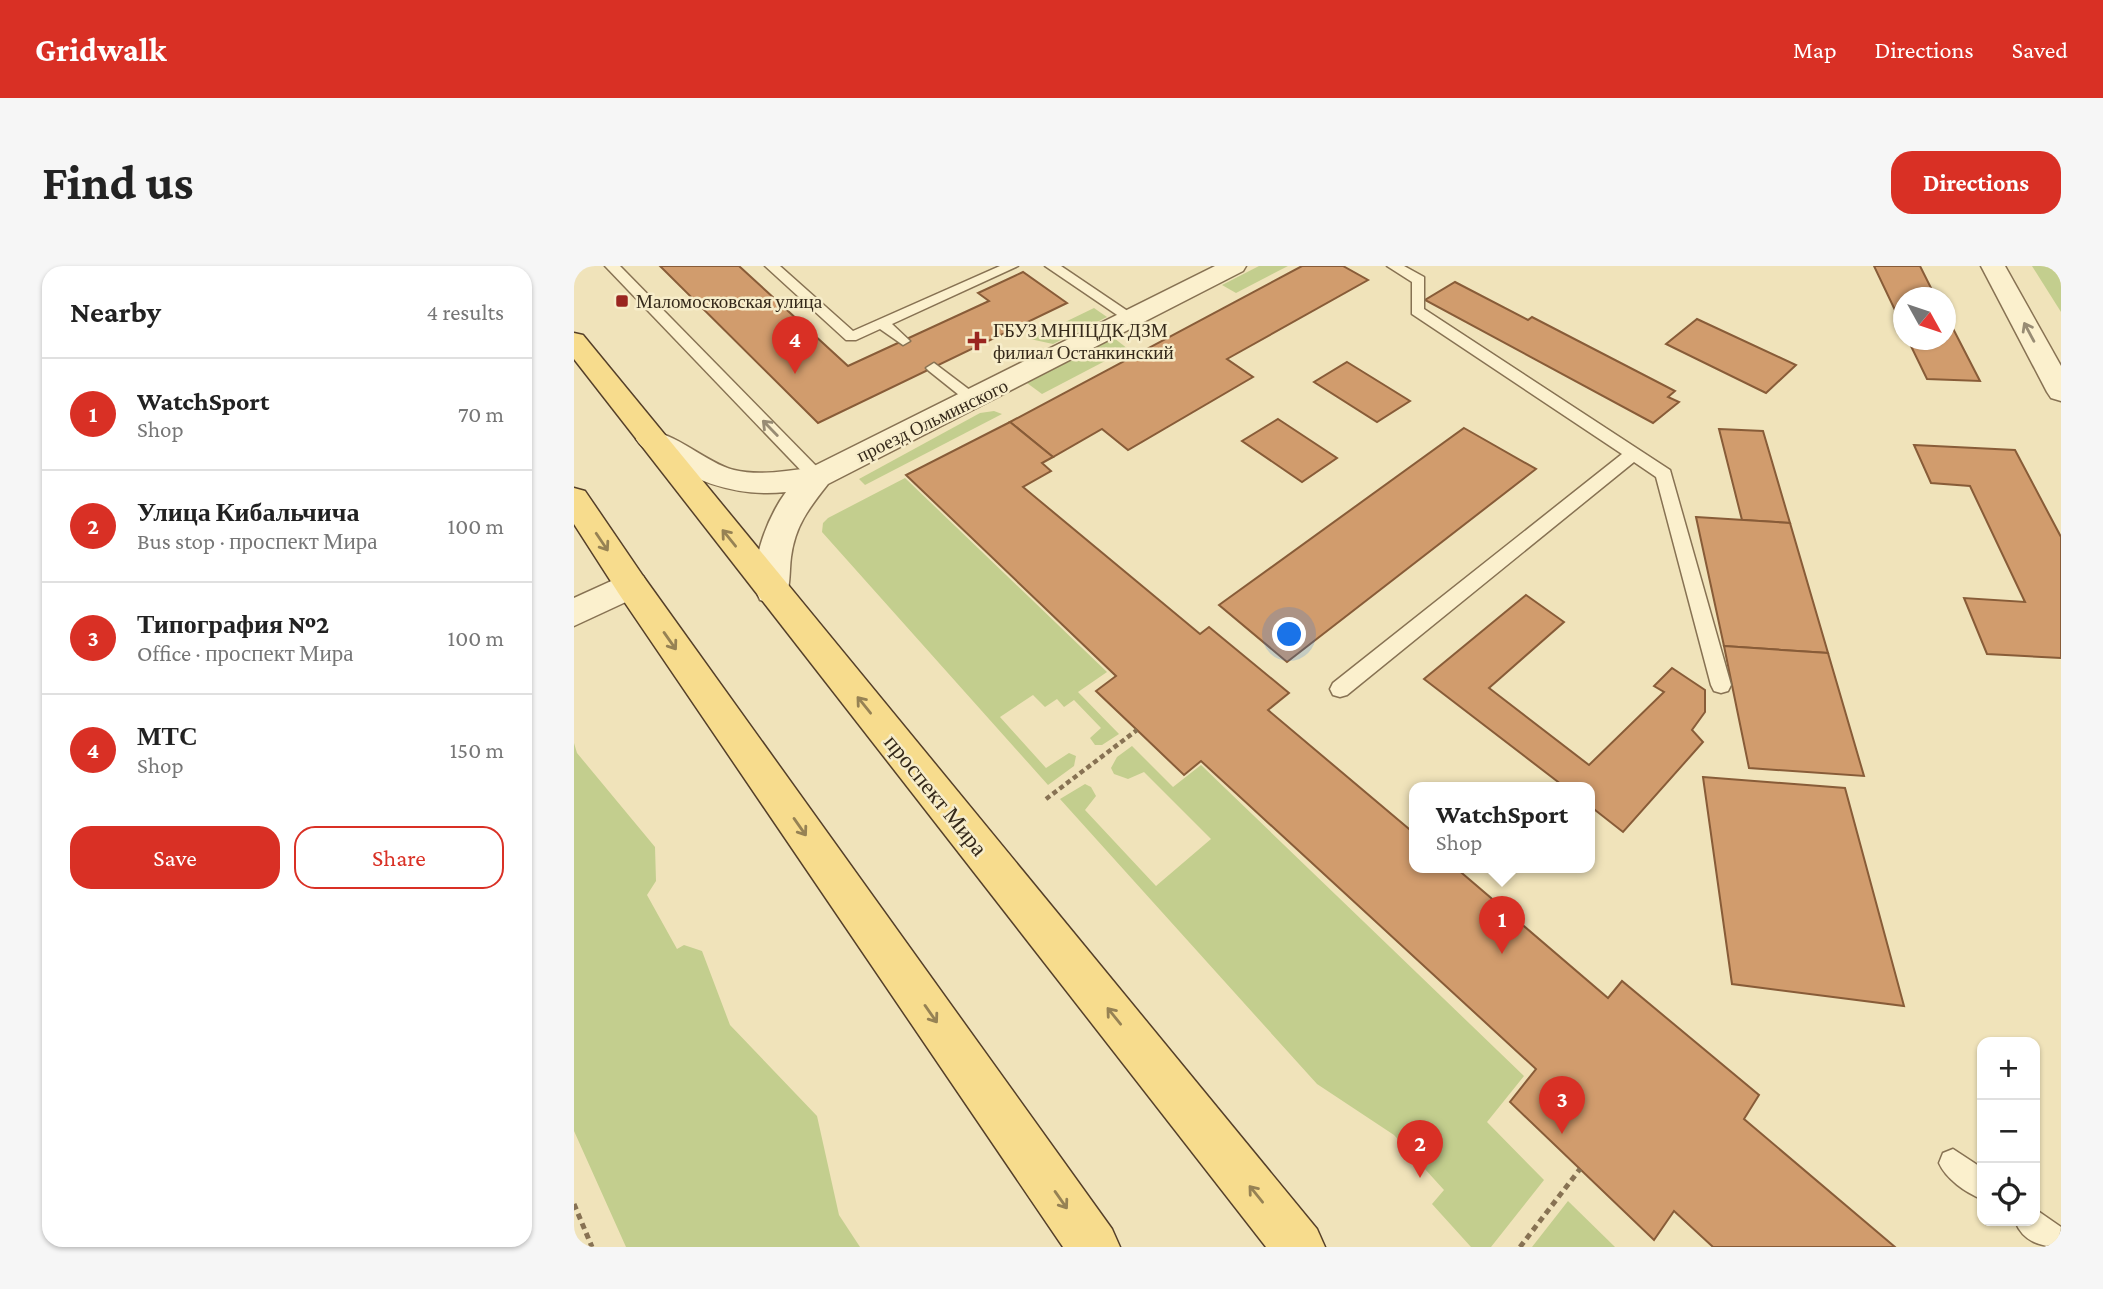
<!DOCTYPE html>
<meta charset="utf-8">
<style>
:root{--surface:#fff;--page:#f6f6f6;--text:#222;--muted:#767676;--line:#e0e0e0;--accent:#d93025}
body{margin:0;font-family:"Crimson Pro",serif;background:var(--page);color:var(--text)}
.controls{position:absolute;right:21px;bottom:21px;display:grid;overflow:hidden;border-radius:14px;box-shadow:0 2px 5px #0004}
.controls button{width:63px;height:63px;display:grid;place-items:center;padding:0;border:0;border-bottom:2px solid var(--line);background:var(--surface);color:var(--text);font:35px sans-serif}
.compass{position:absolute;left:1319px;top:21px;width:63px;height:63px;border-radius:50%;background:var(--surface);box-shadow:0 2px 5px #0004;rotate:130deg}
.you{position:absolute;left:716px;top:369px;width:24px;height:24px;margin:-18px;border:5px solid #fff;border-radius:50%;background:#1a73e8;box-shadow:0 0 0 10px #1a73e833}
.badge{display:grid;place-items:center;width:46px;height:46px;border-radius:50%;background:var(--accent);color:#fff;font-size:23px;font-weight:700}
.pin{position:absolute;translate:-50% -58px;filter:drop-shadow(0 2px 4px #0008)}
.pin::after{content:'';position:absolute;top:37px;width:24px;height:21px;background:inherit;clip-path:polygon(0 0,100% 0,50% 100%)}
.popup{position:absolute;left:835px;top:516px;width:186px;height:91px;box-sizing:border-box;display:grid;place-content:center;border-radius:14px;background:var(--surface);filter:drop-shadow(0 2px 5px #0005);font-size:23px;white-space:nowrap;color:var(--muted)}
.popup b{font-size:26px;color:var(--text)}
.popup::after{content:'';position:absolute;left:50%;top:100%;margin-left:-14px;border:14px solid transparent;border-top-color:var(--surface)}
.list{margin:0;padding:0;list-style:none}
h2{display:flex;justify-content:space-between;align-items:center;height:91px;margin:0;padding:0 28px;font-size:30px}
h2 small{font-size:23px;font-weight:400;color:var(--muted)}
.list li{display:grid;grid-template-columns:46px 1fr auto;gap:21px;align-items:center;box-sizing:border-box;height:112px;padding:0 28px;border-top:2px solid var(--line)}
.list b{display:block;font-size:26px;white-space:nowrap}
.list p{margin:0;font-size:23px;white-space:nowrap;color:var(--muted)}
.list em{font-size:23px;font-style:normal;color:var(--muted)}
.actions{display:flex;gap:14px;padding:21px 28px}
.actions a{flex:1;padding:16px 0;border:2px solid var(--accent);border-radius:21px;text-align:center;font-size:24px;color:var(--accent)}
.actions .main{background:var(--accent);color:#fff}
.icon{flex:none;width:38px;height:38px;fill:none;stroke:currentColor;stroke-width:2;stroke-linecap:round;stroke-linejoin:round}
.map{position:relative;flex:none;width:1487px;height:981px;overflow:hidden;border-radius:21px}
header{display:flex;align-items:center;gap:42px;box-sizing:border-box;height:98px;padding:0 35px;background:var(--accent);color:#fff}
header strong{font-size:33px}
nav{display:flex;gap:38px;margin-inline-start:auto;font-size:24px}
.intro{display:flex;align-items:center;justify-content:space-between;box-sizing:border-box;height:168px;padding:0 42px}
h1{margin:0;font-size:49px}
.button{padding:18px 32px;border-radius:21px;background:var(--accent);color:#fff;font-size:24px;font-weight:700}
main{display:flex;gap:42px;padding:0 42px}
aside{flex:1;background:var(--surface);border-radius:21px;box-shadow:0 2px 5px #0004}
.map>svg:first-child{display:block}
.green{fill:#c3ce8e}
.building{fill:#d19c6d;stroke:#885c38;stroke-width:2}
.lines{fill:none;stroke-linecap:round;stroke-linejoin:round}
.service-casing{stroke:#877253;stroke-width:3}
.minor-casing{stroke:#877253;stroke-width:3}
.tertiary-casing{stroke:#877253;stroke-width:3}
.primary-casing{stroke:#543f29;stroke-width:3}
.path-far2{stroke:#877253;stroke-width:3.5;stroke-dasharray:3.5 2.5;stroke-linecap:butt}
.path-far1{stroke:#877253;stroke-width:4.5;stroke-dasharray:5 3.5;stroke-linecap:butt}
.path{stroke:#877253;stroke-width:5;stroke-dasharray:6 4.5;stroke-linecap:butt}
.service{fill:#fbf0cd;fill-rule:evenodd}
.minor{fill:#fbf0cd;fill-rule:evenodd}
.tertiary{fill:#fbf0cd;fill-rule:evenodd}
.primary{fill:#f7dc8d;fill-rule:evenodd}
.oneway{stroke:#988c74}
.oneway2{stroke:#968254}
.poi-dot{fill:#9a2620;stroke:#f7edca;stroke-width:2.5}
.labels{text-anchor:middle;stroke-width:5;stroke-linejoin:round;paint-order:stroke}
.far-poi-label{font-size:19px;fill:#35291a;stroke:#f7edca;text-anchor:start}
.far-street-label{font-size:19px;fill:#35291a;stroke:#f7edca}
.street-label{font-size:23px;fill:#35291a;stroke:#f7edca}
</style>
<header>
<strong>Gridwalk</strong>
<nav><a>Map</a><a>Directions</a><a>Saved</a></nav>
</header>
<div class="intro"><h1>Find us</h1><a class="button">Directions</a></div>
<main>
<aside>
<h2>Nearby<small>4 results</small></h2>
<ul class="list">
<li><span class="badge">1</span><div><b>WatchSport</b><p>Shop</p></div><em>70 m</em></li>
<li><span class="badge">2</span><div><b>Улица Кибальчича</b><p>Bus stop · проспект Мира</p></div><em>100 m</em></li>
<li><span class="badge">3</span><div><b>Типография №2</b><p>Office · проспект Мира</p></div><em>100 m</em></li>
<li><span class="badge">4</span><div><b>МТС</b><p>Shop</p></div><em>150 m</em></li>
</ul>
<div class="actions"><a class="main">Save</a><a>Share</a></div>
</aside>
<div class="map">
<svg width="1487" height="981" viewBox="0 0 1487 981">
<rect width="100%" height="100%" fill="#f0e3ba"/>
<g class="green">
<path d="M685,0H714L662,27L648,19Z"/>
<path d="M1458,0H1487V46Z"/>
<path d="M520,42L533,51L479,78L456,73Z"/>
<path d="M540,72L554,83L468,128L453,117Z"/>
<path d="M420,145L428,148L291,219L285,213L406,147Z"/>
<path d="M331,212L533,406L504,426L545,468L528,479H521L516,472L527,462L500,434L490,441L483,433L471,441L459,429L426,451L472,502L495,487L502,490L500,500L474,519L248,266L249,257L254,252Z"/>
<path d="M0,477L3,487L81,581L82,615L73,629L103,683L110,679L128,685L156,759L243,850L265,949L286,981H52L0,865Z"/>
<path d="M558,480L599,521L627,499L950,810L913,856L970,914L917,981H897L858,938L870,924L820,869L743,818L486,533L511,518L517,521L522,530L511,544L582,620L637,573L570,506L554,513L540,508L537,502L543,491Z"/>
<path d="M994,935L1041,981H958Z"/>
</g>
<g class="building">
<path d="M86,0H165L274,100L415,35L404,27L449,6L493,37L244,157Z"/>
<path d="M728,0H769L794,14L653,93L679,111L554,184L528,163L479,191L436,156Z"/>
<path d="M1300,0H1346L1362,32H1330V63Z"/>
<path d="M881,16L954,54L958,51L1101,125L1094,131L1105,136L1079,157L851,34Z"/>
<path d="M1372,49L1406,115L1353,113L1334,74H1372Z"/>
<path d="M1123,53L1222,99L1192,127L1092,78Z"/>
<path d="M773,96L836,135L803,156L740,116Z"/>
<path d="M704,153L763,192L728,216L668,175Z"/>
<path d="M436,156L479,191L468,197L477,205L449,221L626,368L635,361L715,427L694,444L841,568V602H882L1034,732L1048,715L1185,829L1170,853L1321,981H1139L1100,945L1080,974L936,836L962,803L627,495L610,509L563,464L522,425L542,410L332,209Z"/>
<path d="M890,162L962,203L713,396L645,339Z"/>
<path d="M1145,163L1189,165L1216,257L1168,254Z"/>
<path d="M1340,179L1441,184L1487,271V392L1413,388L1390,332L1451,336L1396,220L1357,217Z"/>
<path d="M1122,251L1216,257L1254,387L1150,380Z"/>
<path d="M952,329L990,356L915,422L1015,499L1090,426L1080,420L1098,402L1131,424V446L1118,464L1129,476L1049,566L1016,540V522H992L850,413Z"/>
<path d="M1150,380L1254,387L1290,510L1175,502Z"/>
<path d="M1129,511L1271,522L1330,740L1158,718Z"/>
</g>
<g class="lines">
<defs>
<g id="service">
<path d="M31,0H46L249,207L251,211L249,215H237Z"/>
<path d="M191,0H206L279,65L426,0H444L318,58L336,75L329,79L306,63L282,74H272Z"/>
<path d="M471,0H487L564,52L557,56L552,55Z"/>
<path d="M813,0H830L850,11V43L1096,204L1157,419L1154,425L1147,427L1140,425L1137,419L1082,211L1060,196L773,429L766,431L759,429L756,423L759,417L1048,188L838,48V16Z"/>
<path d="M360,97L405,131L408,134L405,137H395L355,105L352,102Z"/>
<path d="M1379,883L1408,902V933C1392,927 1372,913 1365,897L1369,887Z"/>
<path d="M1461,943L1487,961V981C1467,981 1449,976 1441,955H1461Z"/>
</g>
<path id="minor" d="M641,0H672L669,5L254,218C235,242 221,260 217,291C215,306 217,321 210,334L198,338L186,334C171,306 194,250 212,226C166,231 126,218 87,193C78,187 68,183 62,173L67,166C94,159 131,197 160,204C185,210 211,205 236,202Z"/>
<g id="tertiary">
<path d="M1407,0H1431L1487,100V135L1477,132L1473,126Z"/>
<path d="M57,306L69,310L74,319L69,328L0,360V332Z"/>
</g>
<g id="primary">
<path d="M0,67L9,69L743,963L751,981H692L0,93Z"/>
<path d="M0,222L11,225L69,310L538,963L546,981H489L45,328L0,258Z"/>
</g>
</defs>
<use href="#service" class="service-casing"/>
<use href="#minor" class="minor-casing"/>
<use href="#tertiary" class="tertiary-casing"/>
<use href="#primary" class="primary-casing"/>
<path class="path-far2" d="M1485,0L1487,3"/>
<path class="path-far1" d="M472,533L563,464"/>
<g class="path">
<path d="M0,938L18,981"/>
<path d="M946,981L1006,903"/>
</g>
<use href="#service" class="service"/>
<use href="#minor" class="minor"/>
<use href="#tertiary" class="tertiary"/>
<use href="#primary" class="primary"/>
</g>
<defs><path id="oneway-shaft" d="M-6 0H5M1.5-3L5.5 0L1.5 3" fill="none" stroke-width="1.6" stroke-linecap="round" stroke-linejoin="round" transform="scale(1.75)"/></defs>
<g class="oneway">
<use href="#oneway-shaft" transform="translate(1455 66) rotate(-118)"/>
<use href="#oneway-shaft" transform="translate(196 162) rotate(-134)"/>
</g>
<g class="oneway2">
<use href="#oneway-shaft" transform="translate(155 272) rotate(-129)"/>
<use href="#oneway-shaft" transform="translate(28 276) rotate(56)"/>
<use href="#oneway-shaft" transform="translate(96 375) rotate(55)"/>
<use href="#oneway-shaft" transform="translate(290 439) rotate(-129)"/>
<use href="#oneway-shaft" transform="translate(226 561) rotate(55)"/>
<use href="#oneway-shaft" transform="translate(357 748) rotate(55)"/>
<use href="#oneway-shaft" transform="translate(540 750) rotate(-129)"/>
<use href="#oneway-shaft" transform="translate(682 928) rotate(-129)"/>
<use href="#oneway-shaft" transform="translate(487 934) rotate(55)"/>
</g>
<g class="poi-dot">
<rect x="41" y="28" width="14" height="14" rx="3.5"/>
<path d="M399.5 64.5h7v7h7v7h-7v7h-7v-7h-7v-7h7z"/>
</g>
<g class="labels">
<g class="far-poi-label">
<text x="62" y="42">Маломосковская улица</text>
<text x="419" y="71">ГБУЗ МНПЦДК ДЗМ<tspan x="419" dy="22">филиал Останкинский</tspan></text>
</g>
<g class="far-street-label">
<text transform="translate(358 154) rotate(-26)" y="7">проезд Ольминского</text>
</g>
<g class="street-label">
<text transform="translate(362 529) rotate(51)" y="8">проспект Мира</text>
</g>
</g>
</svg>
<div class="controls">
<button>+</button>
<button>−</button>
<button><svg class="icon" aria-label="locate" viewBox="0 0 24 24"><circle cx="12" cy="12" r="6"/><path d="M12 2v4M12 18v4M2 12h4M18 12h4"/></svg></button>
</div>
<svg class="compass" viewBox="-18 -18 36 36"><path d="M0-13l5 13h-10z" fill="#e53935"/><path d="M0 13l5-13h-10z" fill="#767676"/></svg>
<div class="you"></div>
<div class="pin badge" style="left:928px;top:688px">1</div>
<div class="popup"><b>WatchSport</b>Shop</div>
<div class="pin badge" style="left:846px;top:912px">2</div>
<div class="pin badge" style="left:988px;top:868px">3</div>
<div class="pin badge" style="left:221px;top:108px">4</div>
</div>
</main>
